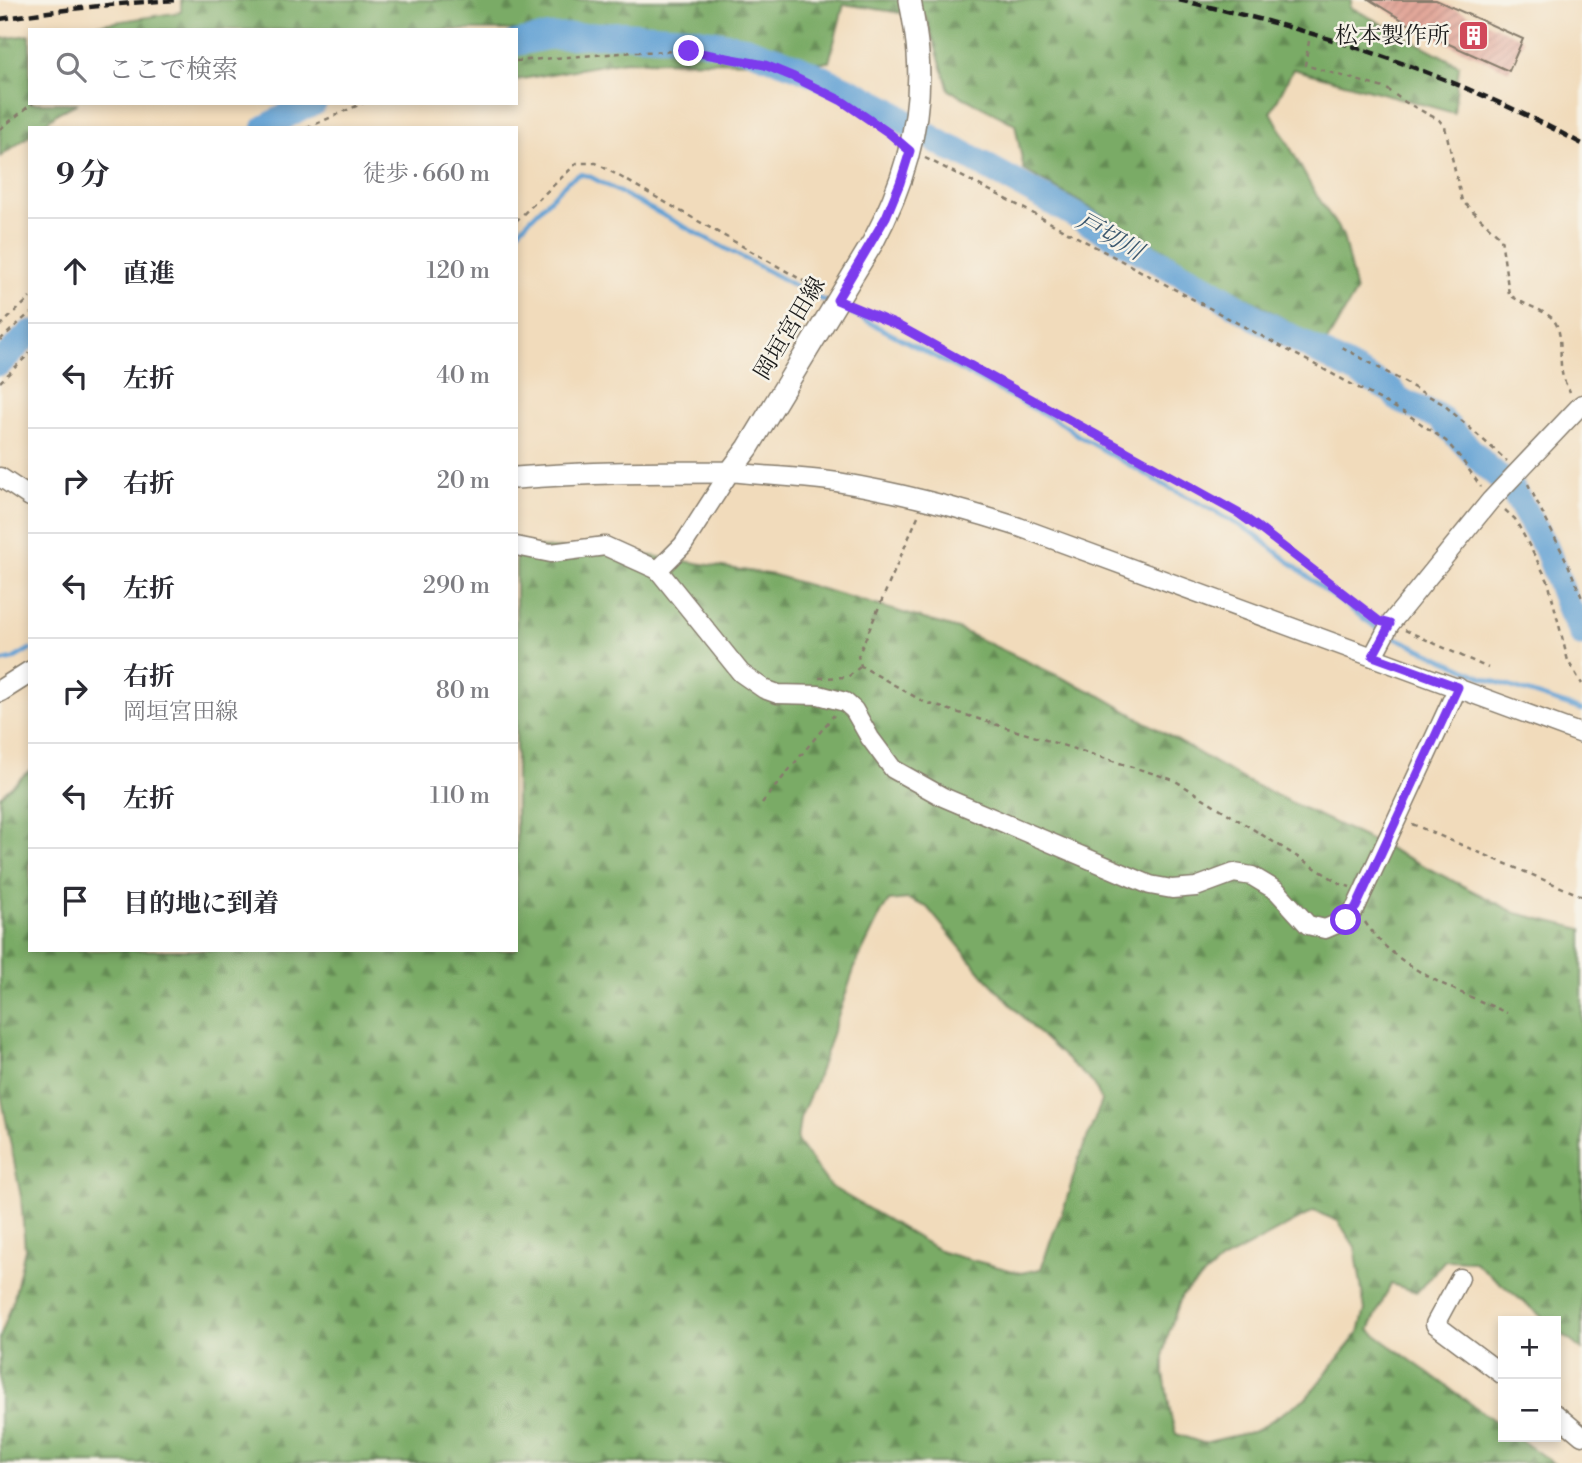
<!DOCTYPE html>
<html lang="ja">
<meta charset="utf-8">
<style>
:root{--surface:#fff;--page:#f2f2f3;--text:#2b2b33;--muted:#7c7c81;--line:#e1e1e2}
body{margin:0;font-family:"Libre Bodoni","Noto Serif JP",serif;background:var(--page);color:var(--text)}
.controls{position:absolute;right:21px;bottom:21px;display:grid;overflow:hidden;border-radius:0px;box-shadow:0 4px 10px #0003}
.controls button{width:63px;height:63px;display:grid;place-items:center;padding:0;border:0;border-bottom:2px solid var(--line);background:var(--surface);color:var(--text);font:35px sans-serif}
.stop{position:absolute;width:21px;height:21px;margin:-16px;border:5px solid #7c3aed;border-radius:50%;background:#fff}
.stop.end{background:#7c3aed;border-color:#fff;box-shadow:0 2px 7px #0008}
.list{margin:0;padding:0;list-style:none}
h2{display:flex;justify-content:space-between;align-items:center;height:91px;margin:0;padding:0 28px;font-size:30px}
h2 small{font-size:23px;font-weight:400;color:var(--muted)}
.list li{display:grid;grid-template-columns:46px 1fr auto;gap:21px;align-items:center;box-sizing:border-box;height:105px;padding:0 28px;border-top:2px solid var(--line)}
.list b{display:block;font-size:26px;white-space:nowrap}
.list p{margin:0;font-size:23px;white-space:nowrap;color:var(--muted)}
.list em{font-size:23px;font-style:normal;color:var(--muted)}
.icon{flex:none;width:38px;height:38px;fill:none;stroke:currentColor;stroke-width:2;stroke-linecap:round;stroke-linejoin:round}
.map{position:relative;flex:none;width:1582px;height:1463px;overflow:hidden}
.search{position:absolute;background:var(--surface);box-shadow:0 4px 10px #0003;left:28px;top:28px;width:490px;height:77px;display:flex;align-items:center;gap:18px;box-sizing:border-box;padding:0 24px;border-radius:0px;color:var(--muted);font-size:26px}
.panel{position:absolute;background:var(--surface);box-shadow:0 4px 10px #0003;left:28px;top:126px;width:490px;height:826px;border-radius:0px}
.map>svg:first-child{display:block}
.forest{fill:url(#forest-firs);stroke:#4b6441;stroke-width:2;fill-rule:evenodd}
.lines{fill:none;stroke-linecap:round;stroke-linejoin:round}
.stream{stroke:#62a1d4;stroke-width:4.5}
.river{stroke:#62a1d4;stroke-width:26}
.building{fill:url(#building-hatch)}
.minor-casing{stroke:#867c6c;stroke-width:21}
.major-casing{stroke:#867c6c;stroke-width:24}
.path{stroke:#867c6c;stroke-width:2.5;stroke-dasharray:5 5;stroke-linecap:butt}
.minor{stroke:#fff;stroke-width:18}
.major{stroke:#fff;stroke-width:21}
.rail{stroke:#1c1c1c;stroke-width:4.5;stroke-dasharray:10 5;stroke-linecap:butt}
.route{stroke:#7c3aed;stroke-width:9}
.labels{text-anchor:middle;stroke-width:5;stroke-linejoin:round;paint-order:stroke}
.poi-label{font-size:23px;fill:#1c1c1c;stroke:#f7f3e8;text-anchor:end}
.street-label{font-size:23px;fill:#1c1c1c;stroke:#f7f3e8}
.water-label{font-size:24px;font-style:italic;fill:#3c586f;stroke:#f7f3e8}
</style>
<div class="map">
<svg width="1582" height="1463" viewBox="0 0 1582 1463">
<defs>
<pattern id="forest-firs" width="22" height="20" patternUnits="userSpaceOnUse" patternTransform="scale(1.75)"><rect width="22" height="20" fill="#7aab66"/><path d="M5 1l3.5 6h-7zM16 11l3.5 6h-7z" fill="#638a53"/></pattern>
<pattern id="building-hatch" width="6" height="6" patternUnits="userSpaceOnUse" patternTransform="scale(1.75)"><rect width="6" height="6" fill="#e2a79a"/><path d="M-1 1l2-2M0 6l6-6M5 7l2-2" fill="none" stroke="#c18f84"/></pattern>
</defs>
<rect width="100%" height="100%" fill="#f7f3e8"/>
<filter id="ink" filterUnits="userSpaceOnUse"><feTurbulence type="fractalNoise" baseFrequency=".0143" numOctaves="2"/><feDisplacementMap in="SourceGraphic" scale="14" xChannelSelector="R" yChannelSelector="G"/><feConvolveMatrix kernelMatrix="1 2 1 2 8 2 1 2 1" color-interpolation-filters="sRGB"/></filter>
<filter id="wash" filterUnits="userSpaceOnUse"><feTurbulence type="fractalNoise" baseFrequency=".00686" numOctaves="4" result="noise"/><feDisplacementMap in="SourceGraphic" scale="28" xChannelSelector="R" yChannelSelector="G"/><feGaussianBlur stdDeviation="1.57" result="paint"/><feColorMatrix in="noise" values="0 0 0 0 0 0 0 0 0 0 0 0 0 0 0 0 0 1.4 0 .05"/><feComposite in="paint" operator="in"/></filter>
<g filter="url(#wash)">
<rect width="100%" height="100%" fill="#f1dbbb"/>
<g class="forest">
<path d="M181,0H1352L1350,7L1459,65L1454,113L1293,69L1271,112L1311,186L1343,236L1356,292L1326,343L1024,170L1015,124L949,90L926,17L844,4L829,62L625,61L516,80V30H63L181,12Z"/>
<path d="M30,35V103H78L59,112L39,128H30V135L0,157V39Z"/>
<path d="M516,546L632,553L774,575L958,629L1101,696L1248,782L1408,858L1516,913L1582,929V1350L1556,1329V1321H1547L1473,1261L1445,1260L1417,1292L1391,1284L1369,1330L1503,1427V1437H1516L1553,1463H0V1338L14,1298L25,1249L21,1197L0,1090V796L30,770V950H516ZM908,899L927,907L983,975L1036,1031L1094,1084L1102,1101L1079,1158L1065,1205L1051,1239L1041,1269L1021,1273L942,1252L830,1186L797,1141L800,1118L816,1081L856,964L881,913L889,901ZM1314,1211L1338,1221L1355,1247L1365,1310L1359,1332L1307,1397L1255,1431L1203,1443L1176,1434L1171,1417L1164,1374V1352L1167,1338L1182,1295L1221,1261Z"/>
</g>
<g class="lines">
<g class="stream">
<path d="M516,233L568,181L580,174L589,176L781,278L815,297L831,303"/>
<path d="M842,308L1063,424L1079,436L1169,488L1198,502L1253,533L1327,592L1382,632"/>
<path d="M1390,635L1484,678L1582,710"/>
<path d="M0,662L13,659L30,649"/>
</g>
<g class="river">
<path d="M516,43L548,37L621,34L687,38L745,48L798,67L856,93L887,109L910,125L953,150L955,149L1207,288L1260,320L1392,391L1399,400L1439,417L1486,466L1511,487L1547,550L1567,604L1582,634"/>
<path d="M265,128L300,108L314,103"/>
<path d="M0,363L30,333"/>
</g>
</g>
<g id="blocks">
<path class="building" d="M1370,0H1436L1523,39L1509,71L1422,32Z"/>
</g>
</g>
<g filter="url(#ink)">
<use href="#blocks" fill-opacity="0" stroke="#867c6c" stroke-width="2"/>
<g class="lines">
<defs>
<g id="minor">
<path d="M0,477L30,497"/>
<path d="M516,546L551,553L605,546L658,570"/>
<path d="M1373,656L1390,624L1490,501L1582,404"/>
<path d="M1458,687L1356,907L1346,920L1325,929L1308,925L1277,891L1252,876L1234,873L1196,887L1172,889L1150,885L943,797L893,769L870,738L854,710L845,702L819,695L778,694L764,689L741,673L658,570L683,545L730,472C765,476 802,477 837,482C899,492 960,508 1019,527L1582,734"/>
<path d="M1460,1278L1435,1324L1503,1375"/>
<path d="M1556,1414L1582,1436"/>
</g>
<g id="major">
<path d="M516,478C587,472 658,472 730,472L748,448L873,242C904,184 923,119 918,54C917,36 913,18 910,0"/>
<path d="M0,691L30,672"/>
</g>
</defs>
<use href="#minor" class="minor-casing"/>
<use href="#major" class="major-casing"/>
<g class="path">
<path d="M1309,41L1305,65L1387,89L1405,102L1439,120L1445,127L1462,201L1501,238L1509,294C1521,304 1536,307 1548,315C1567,327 1557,358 1563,377C1564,382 1568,387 1570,392"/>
<path d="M516,61L635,52L689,51L765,65L794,77L842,101L893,137"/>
<path d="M238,128L241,126"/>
<path d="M307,128L363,103"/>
<path d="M0,129L33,103"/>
<path d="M925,158L995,193L1407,414L1446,441L1460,457L1481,487"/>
<path d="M516,221L577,163H596L823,292"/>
<path d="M855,307L899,326L1238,513L1260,528L1376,619"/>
<path d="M0,326L30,298"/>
<path d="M0,340L30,313"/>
<path d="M1342,347L1443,404L1507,461"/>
<path d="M0,382L30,353"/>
<path d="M1528,484L1567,562L1582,598"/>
<path d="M1505,510L1515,519L1548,581L1568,661L1582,684"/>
<path d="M918,516L858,656L861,666L924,702L1174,780L1341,884L1350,887"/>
<path d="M1405,630L1488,668"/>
<path d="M819,678L848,677L861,666"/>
<path d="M762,803L834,715"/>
<path d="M1412,824L1582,896"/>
<path d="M1365,922C1396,970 1457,990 1507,1013"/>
</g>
<use href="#minor" class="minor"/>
<use href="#major" class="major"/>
<g class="rail">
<path d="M1178,0C1319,30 1456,75 1582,144"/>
<path d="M0,19C59,10 117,3 177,0"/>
</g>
</g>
</g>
<g class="lines" filter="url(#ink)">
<path class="route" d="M689,51L765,65L794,77L842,101L889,133L910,151L900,183L886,217L837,300L899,326L1238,513L1259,528L1379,621L1390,624L1373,656L1458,687L1356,907L1346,920"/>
</g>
<defs>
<symbol id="building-square" viewBox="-11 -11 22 22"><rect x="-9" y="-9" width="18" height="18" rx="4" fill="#d1495b" stroke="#f7f3e8"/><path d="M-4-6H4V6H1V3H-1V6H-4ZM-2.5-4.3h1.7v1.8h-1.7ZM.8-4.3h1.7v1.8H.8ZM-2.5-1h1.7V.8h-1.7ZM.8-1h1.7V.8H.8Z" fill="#fff"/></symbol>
</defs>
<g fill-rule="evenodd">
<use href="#building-square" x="1456" y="18" width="35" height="35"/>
</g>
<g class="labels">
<g class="poi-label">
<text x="1450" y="43">松本製作所</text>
</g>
<g class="street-label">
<text transform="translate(789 328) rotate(-59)" y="8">岡垣宮田線</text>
</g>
<g class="water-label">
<text transform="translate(1110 236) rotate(29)" y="8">戸切川</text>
</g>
</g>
</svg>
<div class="controls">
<button>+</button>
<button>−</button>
</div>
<div class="stop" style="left:1346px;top:920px"></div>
<div class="stop end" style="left:689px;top:51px"></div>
<div class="search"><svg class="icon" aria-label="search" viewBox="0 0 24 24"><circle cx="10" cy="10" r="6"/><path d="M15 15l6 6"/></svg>ここで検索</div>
<section class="panel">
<h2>9 分<small>徒歩 · 660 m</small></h2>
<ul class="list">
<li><svg class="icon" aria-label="ahead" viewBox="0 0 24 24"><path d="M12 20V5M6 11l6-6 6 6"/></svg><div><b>直進</b></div><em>120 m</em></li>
<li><svg class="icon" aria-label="left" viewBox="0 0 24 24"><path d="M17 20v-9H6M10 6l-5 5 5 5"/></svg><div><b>左折</b></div><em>40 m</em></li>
<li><svg class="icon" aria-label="right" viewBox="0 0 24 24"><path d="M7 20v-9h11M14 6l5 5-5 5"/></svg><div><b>右折</b></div><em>20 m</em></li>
<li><svg class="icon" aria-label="left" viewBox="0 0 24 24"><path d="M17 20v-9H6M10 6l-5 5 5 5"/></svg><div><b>左折</b></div><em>290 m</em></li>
<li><svg class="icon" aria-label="right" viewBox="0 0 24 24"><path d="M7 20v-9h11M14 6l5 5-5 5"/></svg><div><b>右折</b><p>岡垣宮田線</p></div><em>80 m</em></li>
<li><svg class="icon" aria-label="left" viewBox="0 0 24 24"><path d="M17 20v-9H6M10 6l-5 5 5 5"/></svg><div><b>左折</b></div><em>110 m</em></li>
<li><svg class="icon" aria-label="arrive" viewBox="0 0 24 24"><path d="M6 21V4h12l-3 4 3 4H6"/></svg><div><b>目的地に到着</b></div></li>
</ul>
</section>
</div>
